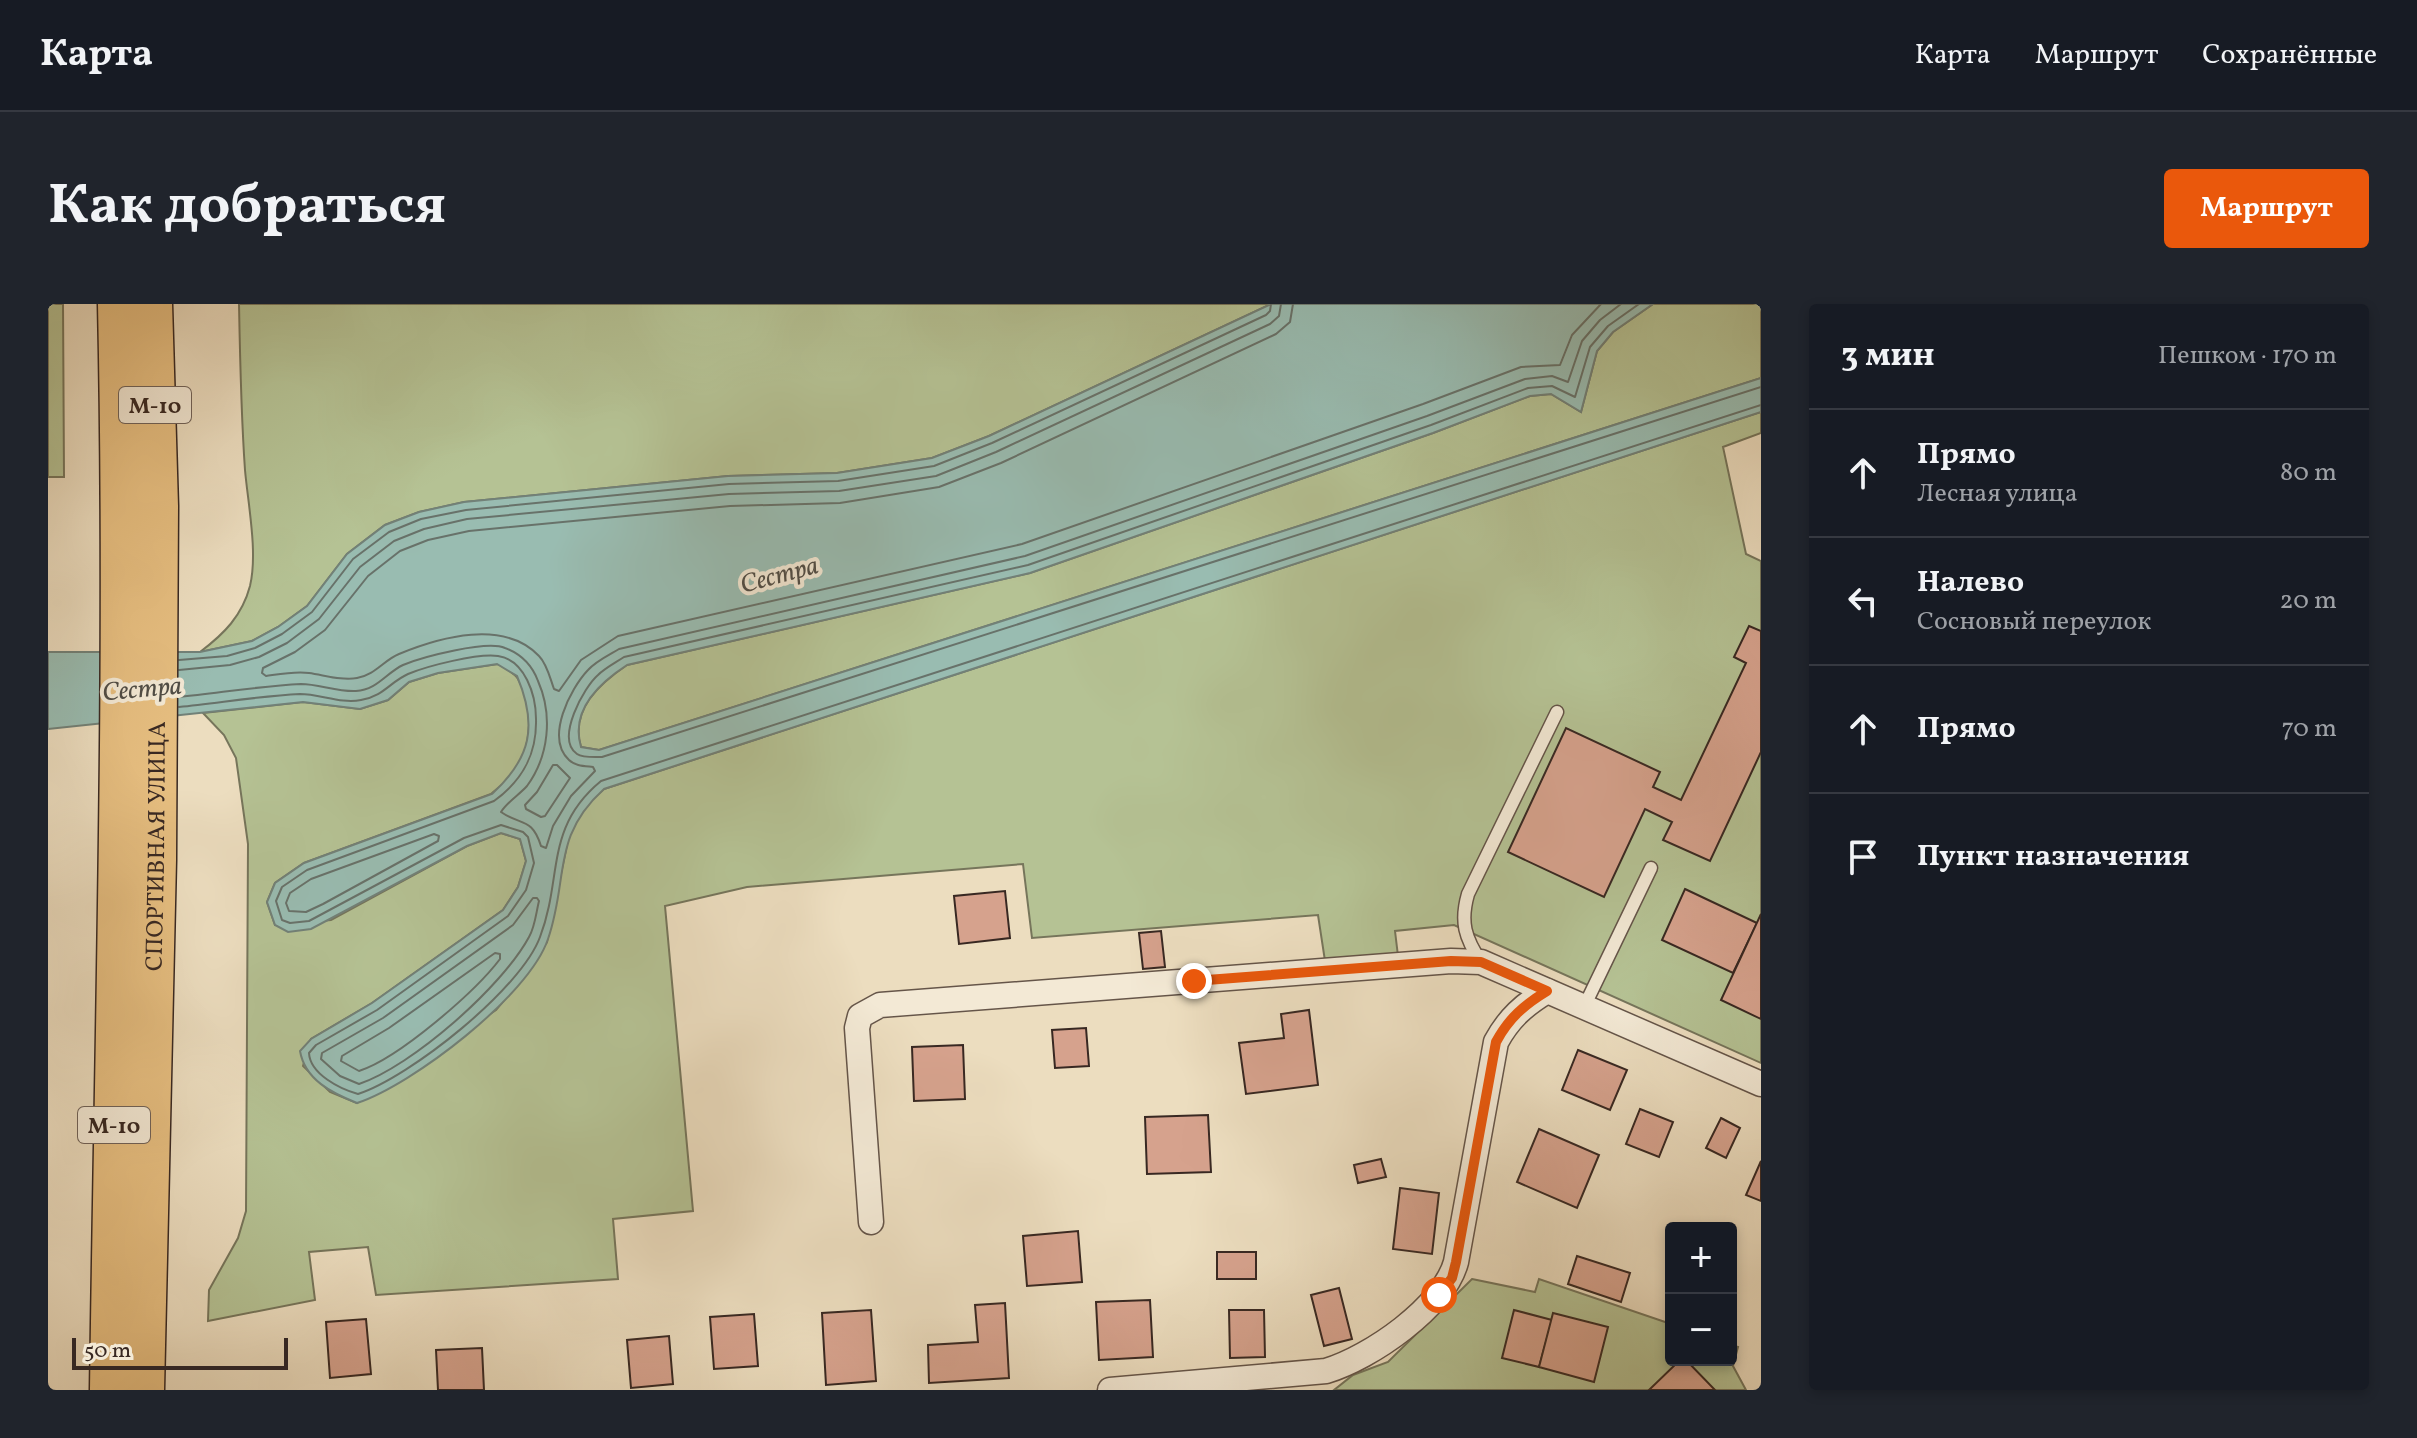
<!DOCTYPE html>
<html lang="ru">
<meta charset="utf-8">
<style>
:root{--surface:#171b24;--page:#20242c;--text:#f1f3f6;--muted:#9ea1a6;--line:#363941;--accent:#ea580c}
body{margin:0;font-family:Vollkorn,serif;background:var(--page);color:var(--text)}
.controls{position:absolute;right:24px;bottom:24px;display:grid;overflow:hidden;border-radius:8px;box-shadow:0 4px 12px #0003}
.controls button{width:72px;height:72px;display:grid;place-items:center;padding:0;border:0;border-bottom:2px solid var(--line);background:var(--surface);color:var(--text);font:40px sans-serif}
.scale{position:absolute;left:24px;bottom:20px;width:216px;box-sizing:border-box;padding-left:8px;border:4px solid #382822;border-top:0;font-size:22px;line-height:28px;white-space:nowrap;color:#382822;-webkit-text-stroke:6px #f3e9d5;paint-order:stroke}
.stop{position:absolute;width:24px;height:24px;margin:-18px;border:6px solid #ea580c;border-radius:50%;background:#fff}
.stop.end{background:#ea580c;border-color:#fff;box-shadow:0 2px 8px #0008}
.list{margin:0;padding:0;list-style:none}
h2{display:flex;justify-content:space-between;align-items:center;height:104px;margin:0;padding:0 32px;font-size:34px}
h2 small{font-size:26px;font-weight:400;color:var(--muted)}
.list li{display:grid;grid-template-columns:52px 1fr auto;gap:24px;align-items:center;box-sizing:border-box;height:128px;padding:0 32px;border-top:2px solid var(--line)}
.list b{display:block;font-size:30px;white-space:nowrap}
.list p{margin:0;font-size:26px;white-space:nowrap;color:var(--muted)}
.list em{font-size:26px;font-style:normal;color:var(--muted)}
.icon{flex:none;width:44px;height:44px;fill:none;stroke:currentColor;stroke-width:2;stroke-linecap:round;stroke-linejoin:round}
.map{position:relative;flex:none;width:1713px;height:1086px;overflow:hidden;border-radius:8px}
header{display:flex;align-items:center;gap:48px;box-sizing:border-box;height:112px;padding:0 40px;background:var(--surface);border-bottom:2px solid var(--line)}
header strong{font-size:38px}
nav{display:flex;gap:44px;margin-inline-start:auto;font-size:28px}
.intro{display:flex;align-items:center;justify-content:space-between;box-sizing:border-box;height:192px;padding:0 48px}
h1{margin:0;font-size:56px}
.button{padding:20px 36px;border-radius:8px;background:var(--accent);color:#fff;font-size:28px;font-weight:700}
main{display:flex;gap:48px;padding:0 48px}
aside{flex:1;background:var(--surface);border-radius:8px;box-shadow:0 4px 12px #0003}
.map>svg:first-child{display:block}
.green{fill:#b5c294;stroke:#76755b;stroke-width:2}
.water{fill:#99bcb1;stroke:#728178;stroke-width:2}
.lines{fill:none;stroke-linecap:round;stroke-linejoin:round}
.shore{stroke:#68726a;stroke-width:2}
.building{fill:#d6a28d;stroke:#382822;stroke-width:2}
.service-casing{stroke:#655549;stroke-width:15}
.minor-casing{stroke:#655549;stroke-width:27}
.trunk-casing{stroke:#382822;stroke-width:43}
.service{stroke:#f3e9d5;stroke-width:12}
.minor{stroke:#f3e9d5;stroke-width:24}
.trunk{stroke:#e6be80;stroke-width:40}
.route{stroke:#ea580c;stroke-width:10}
.labels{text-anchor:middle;stroke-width:8;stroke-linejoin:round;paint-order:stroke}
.shield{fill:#f3e9d5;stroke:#706258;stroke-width:2}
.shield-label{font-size:22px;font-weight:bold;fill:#382822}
.street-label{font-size:24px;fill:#382822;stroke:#f3e9d5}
.water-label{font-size:26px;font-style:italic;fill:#504d46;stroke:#f3e9d5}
</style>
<header>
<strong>Карта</strong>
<nav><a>Карта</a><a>Маршрут</a><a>Сохранённые</a></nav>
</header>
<div class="intro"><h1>Как добраться</h1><a class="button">Маршрут</a></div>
<main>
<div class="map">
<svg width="1713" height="1086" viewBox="0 0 1713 1086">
<rect width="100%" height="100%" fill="#ecddbf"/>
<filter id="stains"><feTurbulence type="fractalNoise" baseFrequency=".0025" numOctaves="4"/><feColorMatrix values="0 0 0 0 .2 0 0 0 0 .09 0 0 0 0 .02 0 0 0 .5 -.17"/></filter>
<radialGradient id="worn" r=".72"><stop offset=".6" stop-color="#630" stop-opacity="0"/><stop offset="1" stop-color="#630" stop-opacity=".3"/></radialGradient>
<g class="green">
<path d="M0,0H15L16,173H0Z"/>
<path d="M191,0H1223L941,132L884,154L789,169L680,172L416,198L371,208L337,221L299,250L259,302L230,323L204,337L152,348C176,330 194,312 202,282C210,249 200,200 197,166C193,110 192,55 191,0Z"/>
<path d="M1605,0H1713V74L551,446L533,443C522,406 551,380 579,361L982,269L1385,129L1482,92L1503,90L1533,108L1549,47L1565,28Z"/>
<path d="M1713,108V129L1675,143L1698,250L1713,257V759L1406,621L1347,627L1350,652L1277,657L1270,611L984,634L975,560L699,583L617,602L645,907L565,915L570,975L328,991L320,943L261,948L267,996L160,1017L161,986L190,934L198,907L200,540L188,454L176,431L155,409L255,398L312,405L340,396L361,378L390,369L450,360C456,364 466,368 470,375C487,403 484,448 463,473C457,479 450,484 443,490L256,559L227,579L219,598L227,621L283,616L419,542L453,529L472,535L478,557L470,583L455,606L324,699L263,735L255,762L282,788L309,799L448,706L474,675L499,638L521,531L538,501L556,485Z"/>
<path d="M1424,975L1487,988L1491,975L1623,1020V1056H1683V1041L1690,1043L1685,1062L1698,1086H1286L1305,1071L1340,1058Z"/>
</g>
<path class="water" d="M1223,0H1605L1565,28L1549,47L1533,108L1503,90L1482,92L1385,129L982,269L579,361C551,379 522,406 533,443L551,446L1713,74V108L556,485C503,533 521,574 500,635C481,692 364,781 309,799C284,789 257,776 252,747L263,735L324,699L455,606L470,583L478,557L472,535L453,529L419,542L263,625L240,628L227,621L219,598L227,579L256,559L444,490C483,454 490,422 469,372L449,360L390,369L361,378L340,396L312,405L255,398L0,425V348H152L204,337L230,323L259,302L299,250L337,221L371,208L416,198L680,172L789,169L884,154L941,132Z"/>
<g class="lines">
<g class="shore">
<path d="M1245,0L1242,18L1228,30L953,159L891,183L792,199L682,202L421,227L380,236L352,247L320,272L277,326L247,348L215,364L214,369L218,372C232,370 247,367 261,369C276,371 294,377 309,374C327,371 336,356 351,350C392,333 456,315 491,352C499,360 502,374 506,385L511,387L533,356L570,332L974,240L1375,100L1473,63L1512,61L1524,31L1553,0"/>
<path d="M1591,0L1560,22L1542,43L1527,93L1504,82L1480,84L1383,121L980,261L576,353C567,359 557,364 550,371C536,383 507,435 529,450C535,454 547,453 554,453L1713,83"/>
<path d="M131,356L179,352L207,344L234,330L264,308L305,255L341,228L373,215L418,206L681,180L790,177L886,162L944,139L1218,11L1222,7L1223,0"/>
<path d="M131,366L182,361L211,353L239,339L271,315L312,263L346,237L376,225L419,215L681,190L791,187L888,172L948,148L1222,20L1231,12L1233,0"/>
<path d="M131,393C171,389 212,382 253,380C271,380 289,388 308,387C329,386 338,369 355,361C374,353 439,336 457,344C473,350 484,361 490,377C505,411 501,452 479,482C471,491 459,498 453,508C473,522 484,513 493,542L498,544L505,522L523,492L547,467L545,463C537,462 527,462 521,456C497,434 522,385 540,366C548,357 561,351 571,345L977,252L1379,112L1477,75L1504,72L1520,78L1534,37L1552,16L1573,0"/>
<path d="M131,403C171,399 212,392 252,390C272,390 293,400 313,396C336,392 342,378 360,370C379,362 430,349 450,352C477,356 488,391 488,415C489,450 475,476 446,497L259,566L234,583L228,597L234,616L242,619L261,617L416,534L453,521L475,528L480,533L486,559L478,586L460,612L329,706L268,741L261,749C262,770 292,785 310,790C362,773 473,685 492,633C515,573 496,524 553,477L1713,101"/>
<path d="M505,461H509L522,474L497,512L493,513L478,505L477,501L489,488Z"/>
<path d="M386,530L391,532L390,537L275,600L258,608L241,607L238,599L242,589L263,575Z"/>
<path d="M485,594H489L491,597C488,609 487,623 481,633C454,683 364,762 311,780L292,772L273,755L274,749L335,714L465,621Z"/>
<path d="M447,649L452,650V655C427,688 351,754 311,767L293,757L294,752L341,724Z"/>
</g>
</g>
<g class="building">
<path d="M1701,322L1713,327V448L1662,557L1615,536L1624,518L1597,505L1556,593L1460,548L1518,424L1612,468L1605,483L1633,496L1698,359L1686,353Z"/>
<path d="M1637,585L1709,619L1685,669L1614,636Z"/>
<path d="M957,587L962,634L911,640L906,592Z"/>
<path d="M1713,610V715L1673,696Z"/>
<path d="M1113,627L1117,663L1095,665L1091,629Z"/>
<path d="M1261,706L1270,781L1198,790L1191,739L1236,734L1233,710Z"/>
<path d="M1038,724L1041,762L1007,764L1004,726Z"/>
<path d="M915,741L917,795L866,797L864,743Z"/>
<path d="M1530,746L1579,766L1562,806L1514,786Z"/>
<path d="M1592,805L1625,818L1611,853L1578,840Z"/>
<path d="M1160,811L1163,868L1099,870L1097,813Z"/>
<path d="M1673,814L1692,824L1678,854L1658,844Z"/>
<path d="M1491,825L1551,851L1529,904L1469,878Z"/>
<path d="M1333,855L1338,873L1310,879L1306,861Z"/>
<path d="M1713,857V897L1698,891Z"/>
<path d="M1352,884L1391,889L1384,950L1345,945Z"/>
<path d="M1030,927L1034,978L979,982L975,932Z"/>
<rect x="1169" y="948" width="39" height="27"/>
<path d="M1529,952L1582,969L1573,998L1520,980Z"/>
<path d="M1291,984L1304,1035L1276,1042L1263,991Z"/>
<path d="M1102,996L1105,1053L1051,1056L1048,998Z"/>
<path d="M957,999L961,1074L881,1079L880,1041L930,1038L927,1001Z"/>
<path d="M823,1006L828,1077L778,1081L774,1009Z"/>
<path d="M1181,1006H1216L1217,1053L1182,1054Z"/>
<path d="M1466,1006L1504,1016L1491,1063L1454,1054Z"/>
<path d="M1505,1009L1560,1023L1546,1078L1491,1063Z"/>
<path d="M706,1010L710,1062L666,1065L662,1013Z"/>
<path d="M318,1015L323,1070L282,1074L278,1018Z"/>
<path d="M621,1032L625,1080L583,1084L579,1036Z"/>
<path d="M434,1044L436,1086H390L388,1046Z"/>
<path d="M1632,1056H1638L1667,1086H1601Z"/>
</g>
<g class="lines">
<defs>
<g id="service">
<path d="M1433,658C1417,634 1412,618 1420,590L1509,408"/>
<path d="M1536,703L1603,564"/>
</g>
<g id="minor">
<path d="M823,918L809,724L812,712L832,701L1403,657L1433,658L1713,780"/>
<path d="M1062,1086L1278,1067C1322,1054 1396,1003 1408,958L1448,738C1461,714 1476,701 1499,687"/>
</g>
<g id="trunk">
<path d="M62,1086C67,724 78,362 70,0"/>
<path id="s1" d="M96,1086L108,556L110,202L104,0"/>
</g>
</defs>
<use href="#service" class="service-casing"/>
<use href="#minor" class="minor-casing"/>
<use href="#trunk" class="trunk-casing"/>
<use href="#service" class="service"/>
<use href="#minor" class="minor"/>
<use href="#trunk" class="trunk"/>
</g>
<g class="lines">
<path class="route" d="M1146,677L1403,657L1433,658L1499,687C1476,701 1461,714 1448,738L1408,958L1404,974L1391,991"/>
</g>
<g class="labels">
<g class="shield">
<rect x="71" y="83" width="72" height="36" rx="6"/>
<rect x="30" y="803" width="72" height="36" rx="6"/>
</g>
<g class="shield-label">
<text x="107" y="109">М-10</text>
<text x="66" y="829">М-10</text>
</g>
<g class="street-label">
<text dy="8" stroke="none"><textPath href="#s1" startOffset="544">СПОРТИВНАЯ УЛИЦА</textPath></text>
</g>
<g class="water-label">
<text transform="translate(731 270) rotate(-15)" y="9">Сестра</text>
<text transform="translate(94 384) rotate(-5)" y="9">Сестра</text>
</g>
</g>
<rect width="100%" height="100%" filter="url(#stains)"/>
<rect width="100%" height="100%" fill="url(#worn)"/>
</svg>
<div class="controls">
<button>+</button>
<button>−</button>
</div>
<div class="scale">50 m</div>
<div class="stop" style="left:1391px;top:991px"></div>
<div class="stop end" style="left:1146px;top:677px"></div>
</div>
<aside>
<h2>3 мин<small>Пешком · 170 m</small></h2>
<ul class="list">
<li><svg class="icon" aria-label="ahead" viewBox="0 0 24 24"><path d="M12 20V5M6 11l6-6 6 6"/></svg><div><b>Прямо</b><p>Лесная улица</p></div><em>80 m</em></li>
<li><svg class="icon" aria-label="left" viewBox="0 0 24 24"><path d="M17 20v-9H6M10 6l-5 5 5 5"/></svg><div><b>Налево</b><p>Сосновый переулок</p></div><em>20 m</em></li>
<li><svg class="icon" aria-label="ahead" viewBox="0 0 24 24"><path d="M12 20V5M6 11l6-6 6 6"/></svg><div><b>Прямо</b></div><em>70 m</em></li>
<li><svg class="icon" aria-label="arrive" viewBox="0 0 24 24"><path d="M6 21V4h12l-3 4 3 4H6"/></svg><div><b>Пункт назначения</b></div></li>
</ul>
</aside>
</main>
